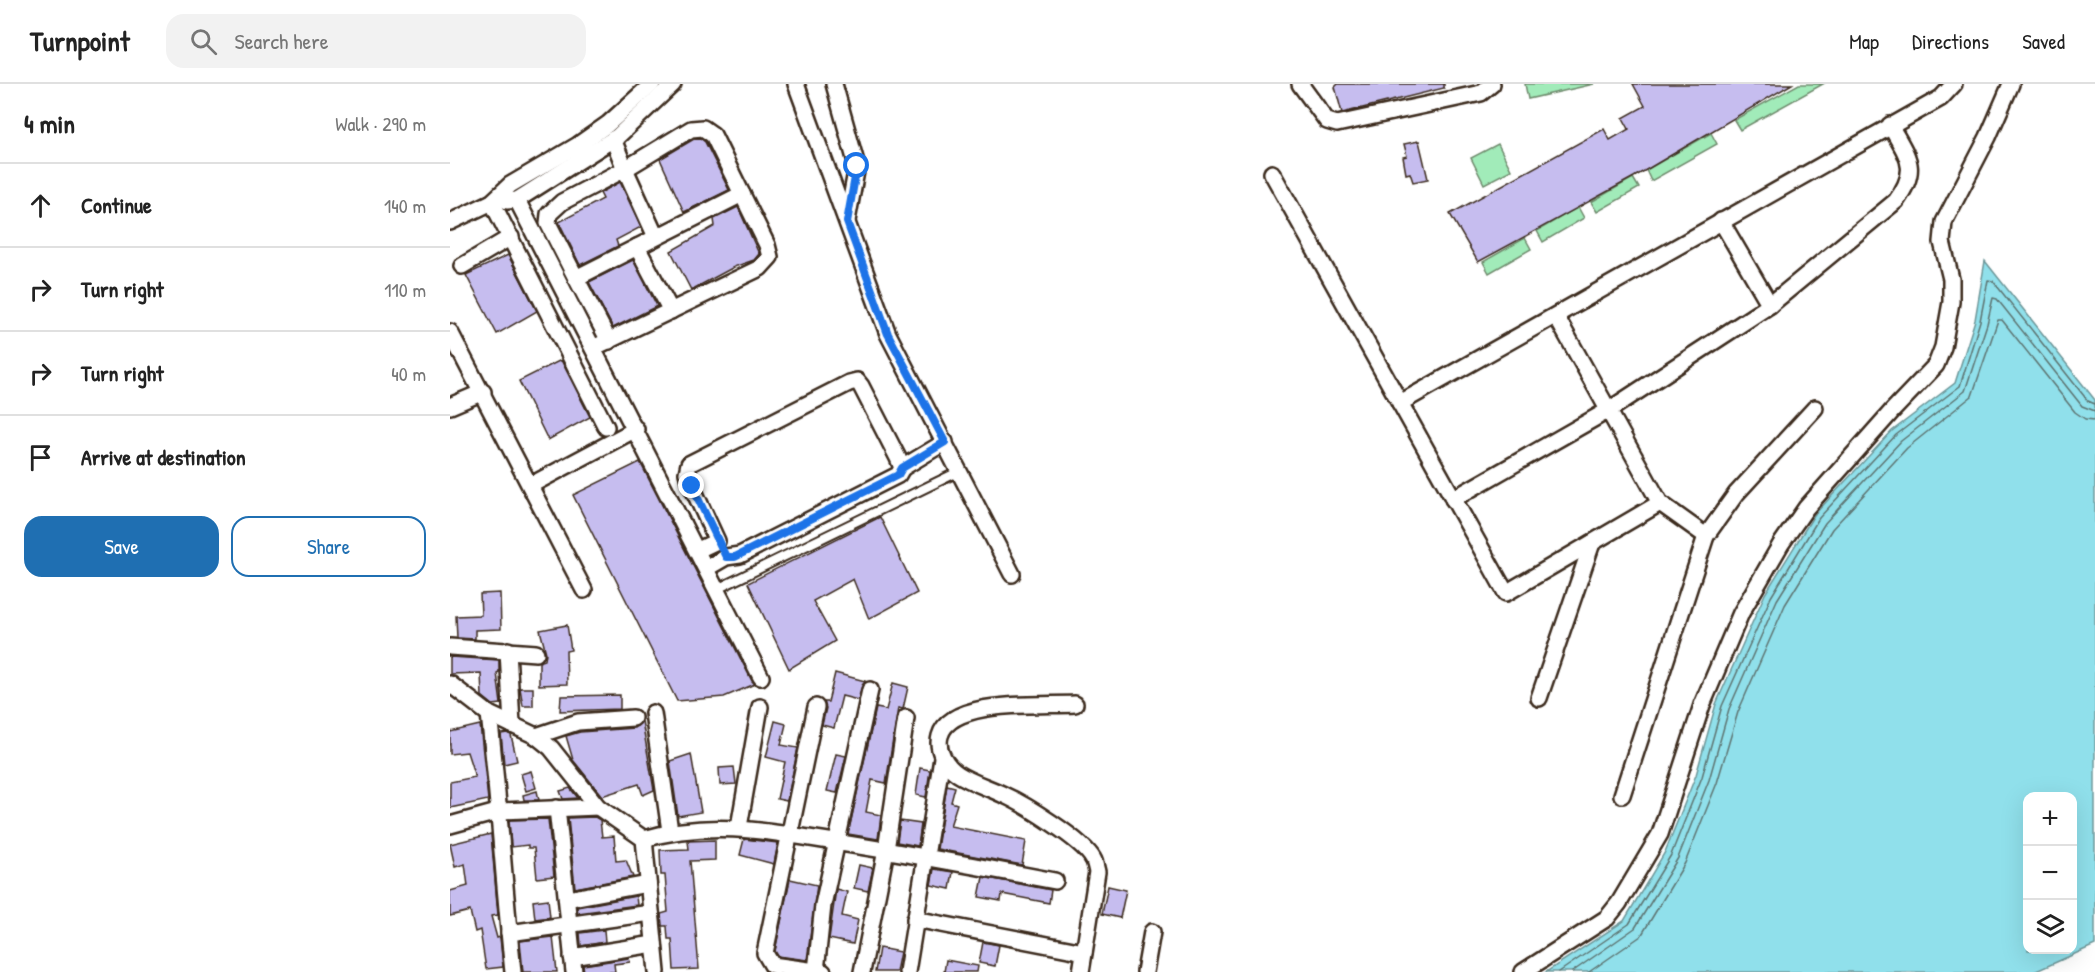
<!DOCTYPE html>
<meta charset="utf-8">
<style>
:root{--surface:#fff;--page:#f2f2f2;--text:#222;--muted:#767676;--line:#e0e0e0;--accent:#1f6fb2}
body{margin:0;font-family:"Patrick Hand",sans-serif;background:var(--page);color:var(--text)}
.controls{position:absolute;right:18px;bottom:18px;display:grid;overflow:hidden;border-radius:12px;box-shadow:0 6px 24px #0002}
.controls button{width:54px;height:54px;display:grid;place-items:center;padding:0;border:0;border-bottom:2px solid var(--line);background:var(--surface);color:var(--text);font:30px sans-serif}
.stop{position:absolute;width:18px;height:18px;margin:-14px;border:4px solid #1a73e8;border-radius:50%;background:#fff}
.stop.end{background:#1a73e8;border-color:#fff;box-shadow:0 2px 6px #0008}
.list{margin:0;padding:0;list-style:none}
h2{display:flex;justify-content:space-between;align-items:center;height:78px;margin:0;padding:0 24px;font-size:26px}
h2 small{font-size:20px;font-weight:400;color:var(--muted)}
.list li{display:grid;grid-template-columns:39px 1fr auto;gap:18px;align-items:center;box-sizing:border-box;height:84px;padding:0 24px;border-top:2px solid var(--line)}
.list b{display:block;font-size:22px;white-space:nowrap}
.list em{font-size:20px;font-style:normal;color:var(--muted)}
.actions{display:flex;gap:12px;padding:18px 24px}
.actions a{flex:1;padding:14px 0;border:2px solid var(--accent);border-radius:18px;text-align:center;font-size:21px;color:var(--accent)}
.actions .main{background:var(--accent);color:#fff}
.icon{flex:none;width:33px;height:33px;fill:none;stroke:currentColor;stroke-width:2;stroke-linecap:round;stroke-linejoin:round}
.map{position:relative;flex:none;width:1645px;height:888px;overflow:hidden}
header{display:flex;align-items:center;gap:36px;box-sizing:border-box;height:84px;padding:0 30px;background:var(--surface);border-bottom:2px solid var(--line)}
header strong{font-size:28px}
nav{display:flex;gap:33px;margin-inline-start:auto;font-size:21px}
.search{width:420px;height:54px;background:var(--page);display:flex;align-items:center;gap:15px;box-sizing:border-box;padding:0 21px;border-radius:18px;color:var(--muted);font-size:22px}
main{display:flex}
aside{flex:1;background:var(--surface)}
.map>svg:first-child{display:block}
.green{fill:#a1ebb9;stroke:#6e8a6c;stroke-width:1.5}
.water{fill:#90e0eb;stroke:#6e9799;stroke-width:1.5;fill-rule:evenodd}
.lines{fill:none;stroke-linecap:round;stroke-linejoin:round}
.shore{stroke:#5d7370;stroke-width:1.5}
.building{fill:#c6bdef;stroke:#3b2a1e;stroke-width:1.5}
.service-casing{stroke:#3b2a1e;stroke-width:12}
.minor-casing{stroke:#3b2a1e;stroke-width:20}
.service{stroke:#fff;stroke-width:8}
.minor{stroke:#fff;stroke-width:15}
.route{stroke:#1a73e8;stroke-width:8}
</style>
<header>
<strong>Turnpoint</strong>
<div class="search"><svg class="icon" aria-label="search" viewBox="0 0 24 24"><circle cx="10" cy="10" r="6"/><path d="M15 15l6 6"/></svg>Search here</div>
<nav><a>Map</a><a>Directions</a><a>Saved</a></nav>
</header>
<main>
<aside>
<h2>4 min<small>Walk · 290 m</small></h2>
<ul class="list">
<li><svg class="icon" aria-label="ahead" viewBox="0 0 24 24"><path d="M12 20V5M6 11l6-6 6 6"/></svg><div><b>Continue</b></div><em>140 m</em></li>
<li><svg class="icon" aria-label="right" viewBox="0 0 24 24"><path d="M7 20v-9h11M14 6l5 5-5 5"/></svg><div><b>Turn right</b></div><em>110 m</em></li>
<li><svg class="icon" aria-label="right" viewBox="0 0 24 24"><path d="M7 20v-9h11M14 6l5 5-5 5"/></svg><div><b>Turn right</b></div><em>40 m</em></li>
<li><svg class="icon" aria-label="arrive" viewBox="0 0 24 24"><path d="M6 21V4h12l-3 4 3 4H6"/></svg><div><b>Arrive at destination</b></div></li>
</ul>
<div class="actions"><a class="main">Save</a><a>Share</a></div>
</aside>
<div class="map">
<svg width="1645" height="888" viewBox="0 0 1645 888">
<rect width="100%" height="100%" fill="#fff"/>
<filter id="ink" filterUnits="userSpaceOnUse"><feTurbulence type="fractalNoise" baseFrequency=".0167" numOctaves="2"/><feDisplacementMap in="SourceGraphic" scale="12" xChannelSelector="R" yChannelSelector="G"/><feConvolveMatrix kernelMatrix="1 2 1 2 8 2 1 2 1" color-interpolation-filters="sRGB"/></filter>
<g filter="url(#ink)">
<g class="green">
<path d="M1075,0H1144L1078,15Z"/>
<path d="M1349,0H1373L1290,46L1284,36Z"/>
<path d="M1261,49L1267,60L1201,97L1196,86Z"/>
<path d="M1048,60L1061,86L1034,100L1021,74Z"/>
<path d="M1183,94L1189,104L1147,128L1141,118Z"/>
<path d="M1128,123L1134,134L1093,158L1087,147Z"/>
<path d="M1075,154L1081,165L1039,189L1033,178Z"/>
</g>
<path class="water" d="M1535,177L1645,316V861L1584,888H1096L1174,837L1215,768L1246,691L1266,620L1315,510L1364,431L1442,347L1505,299L1525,236ZM1578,712H1622V866H1578Z"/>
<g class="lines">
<g class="shore">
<path d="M1109,888L1179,840L1221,771L1252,693L1272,622L1321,513L1369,434L1446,351L1510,302L1530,237L1538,196L1543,197L1638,317L1645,320"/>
<path d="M1122,888L1185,844L1228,774L1259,696L1279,625L1327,516L1375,439L1451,357L1515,307L1537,240L1543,214L1547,215L1632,322L1645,327"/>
<path d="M1139,888L1191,852L1235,779L1267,699L1288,628L1335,521L1382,445L1457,364L1522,312L1548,236H1552L1625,328L1635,335L1645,336"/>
</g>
</g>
<g class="building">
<path d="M888,0H994V4L892,29L885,3Z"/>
<path d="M1183,0H1342L1184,93L1028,178L1000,130L1154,45L1160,56L1179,45L1173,34L1195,22Z"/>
<path d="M250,54L255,58L279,106L234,128L210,75L244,55Z"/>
<path d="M969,57L978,95L963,98L960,89L956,90L953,73L957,72L954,60Z"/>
<path d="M170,98L191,143L166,156L168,162L130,181L109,138L153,115L150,109Z"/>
<path d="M288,123L309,170L304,176L284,183L241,206L221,167L265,142L264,135Z"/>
<path d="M58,171L87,227L47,250L16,191Z"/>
<path d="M183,176L207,222L163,244L139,198Z"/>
<path d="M111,276L140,333L98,356L69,297Z"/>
<path d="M190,378L302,597L305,600L274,613L227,617L123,411Z"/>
<path d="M430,433L467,509L419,535L403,495L363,517L385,557L339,585L298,499Z"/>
<path d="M50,509L51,545L25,546V555L7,554L6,532L31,531L30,510Z"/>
<path d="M117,541L121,566L116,567L117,600L89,601V578L95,576L96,569L90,546Z"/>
<path d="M0,573L49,576V588L47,589L51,620L43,621L32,612L31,589L0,590Z"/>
<path d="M385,589L415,597L408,616L392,612L384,644L372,641L376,624L374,618H378Z"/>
<path d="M443,599L458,603L453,625L448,624L436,699L422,696L416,728L431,731L428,755L398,750L426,624L436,626Z"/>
<path d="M70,604H83V622H73Z"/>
<path d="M170,611V625L110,627L111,612Z"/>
<path d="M192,637L204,706L193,711L189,700L152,712L123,676L116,652L130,648L184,644Z"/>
<path d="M325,637L336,640L331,661L348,664L337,717L327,715L335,678L316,673Z"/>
<path d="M30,641L38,716L0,724V698L25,693L17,668L0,670V648Z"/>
<path d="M57,649L61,651L67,677L54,680L51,650Z"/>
<path d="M241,670L251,728L228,732L220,677Z"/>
<path d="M386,670L396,672L387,709L377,707Z"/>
<path d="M284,683L286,700L270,701L269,684Z"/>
<path d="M470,684L480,686L476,713L466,711Z"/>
<path d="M81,687L86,704L76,707L71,690Z"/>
<path d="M497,701L505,703L501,718L507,720L500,742L576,757L572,781L487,765Z"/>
<path d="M120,704L128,714L113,715L110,707Z"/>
<path d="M87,707L89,716H74L73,711Z"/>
<path d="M145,733L150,736L152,753L164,752L166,777L176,776L183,793L125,804L118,734Z"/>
<path d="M98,735L104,792L87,794L84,764H78V761L61,763L59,736Z"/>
<path d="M450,737L471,740L468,762L447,758Z"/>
<path d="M41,750L48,831L41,832L47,854L50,853L53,883L36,885L30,846L25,848L20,827L0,832V807L18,802L15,780L5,783L0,760Z"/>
<path d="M294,755L328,759L324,780L290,771Z"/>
<path d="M265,756V776L240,777L249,885L224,886L222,855H218L217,842H212L211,830L218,828L215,791H211L210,766L239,765L238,757Z"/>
<path d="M409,781L423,784L418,807L404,804Z"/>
<path d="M484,785L503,788L500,805L481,801Z"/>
<path d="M533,793L601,806L599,819L552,810L551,817L529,813Z"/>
<path d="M340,795L367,801L357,876L328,872L325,867Z"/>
<path d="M658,802L676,806L670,834L652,830Z"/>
<path d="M386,805L397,808L392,832L408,836L403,860L379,855Z"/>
<path d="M186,812L187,821L128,829L127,823Z"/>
<path d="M98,815L100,833L85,835L83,817Z"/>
<path d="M154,846L155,858L131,862L130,849Z"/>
<path d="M103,853L107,888H73L70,857Z"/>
<path d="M533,858L549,861L545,882L529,879Z"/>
<path d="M429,864L450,868L446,888H425Z"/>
<path d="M179,874L180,878L164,880L165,888H134L133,881Z"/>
<path d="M496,876L528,882L527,888H494Z"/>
</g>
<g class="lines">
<defs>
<path id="service" d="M267,505L510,387"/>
<g id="minor">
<path d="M346,0L438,250L562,490"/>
<path d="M384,0L407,82L397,137"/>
<path d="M850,0L877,37L887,40L1031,9L1042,0"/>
<path d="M822,89L1056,509L1210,419"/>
<path d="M67,116L311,593"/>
<path d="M57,117L67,116L168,52L223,0"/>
<path d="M42,118L156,343"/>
<path d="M1271,137L1320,221"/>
<path d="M0,138L42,118L60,101L128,61L158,40L202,0"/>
<path d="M206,153L175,85L112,118L99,130L98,139L126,194L292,110"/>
<path d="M187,163L221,227"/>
<path d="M12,182L61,153"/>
<path d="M126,194L159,257"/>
<path d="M1106,232L1210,419L1256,452L1286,410L1365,324"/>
<path d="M0,248L134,506"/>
<path d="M143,264L310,184L320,173L317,161L263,51L253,44L241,45L175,85L163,55"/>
<path d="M950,319L1491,14L1504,0"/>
<path d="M0,322L33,308"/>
<path d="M452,384L495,358"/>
<path d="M81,401L186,345"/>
<path d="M1003,415L1159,326L1320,221L1446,117C1470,84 1458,74 1440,41"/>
<path d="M248,466L267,457L239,396L237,389L239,380L399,299L407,297L411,302L448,374L452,384L448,391L290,471L276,473L257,484"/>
<path d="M0,563L86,569"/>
<path d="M58,566L62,641"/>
<path d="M0,600L39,630L86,652L101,664L148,723L194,755L207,888"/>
<path d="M1089,614L1142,459"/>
<path d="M625,620C593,622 500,614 490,652C486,666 496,682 508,690C522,699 540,704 554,711C574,720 633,756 643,775C645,778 646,784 647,788L631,888"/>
<path d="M366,623L315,869L322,881L373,888"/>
<path d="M203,629L220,747"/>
<path d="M39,630C49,716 54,802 63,888"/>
<path d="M86,652L128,638L183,634"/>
<path d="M1172,711L1256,452"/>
<path d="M107,724L124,888"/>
<path d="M0,741L51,727L148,723"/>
<path d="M289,743L310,623"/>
<path d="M194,755C264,734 327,749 397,760C467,771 536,784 605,797"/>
<path d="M117,815L198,800"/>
<path d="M465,835L634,868"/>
<path d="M59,849L201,829"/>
<path d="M122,873L204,860"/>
<path d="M366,887L373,821L420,606"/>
<path d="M412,888L436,766L456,634"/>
<path d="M457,888L492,674"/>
<path d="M695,888L702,848"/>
<path d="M1073,888L1157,834L1169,819L1210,750L1252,621L1291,529L1331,460L1356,424L1443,326L1486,281L1493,263L1501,218V195L1492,158L1494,138L1538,53L1561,0"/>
</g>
</defs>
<use href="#service" class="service-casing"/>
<use href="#minor" class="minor-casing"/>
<use href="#service" class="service"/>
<use href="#minor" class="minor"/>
</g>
</g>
<g class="lines" filter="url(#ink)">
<path class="route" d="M242,402L276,473H285L448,391L452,384L495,358L438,250L397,138L407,82"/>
</g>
</svg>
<div class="controls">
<button>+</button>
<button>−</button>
<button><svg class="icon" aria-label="layers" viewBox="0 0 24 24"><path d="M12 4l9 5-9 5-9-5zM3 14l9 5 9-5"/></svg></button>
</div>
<div class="stop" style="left:407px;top:82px"></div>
<div class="stop end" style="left:242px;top:402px"></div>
</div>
</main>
